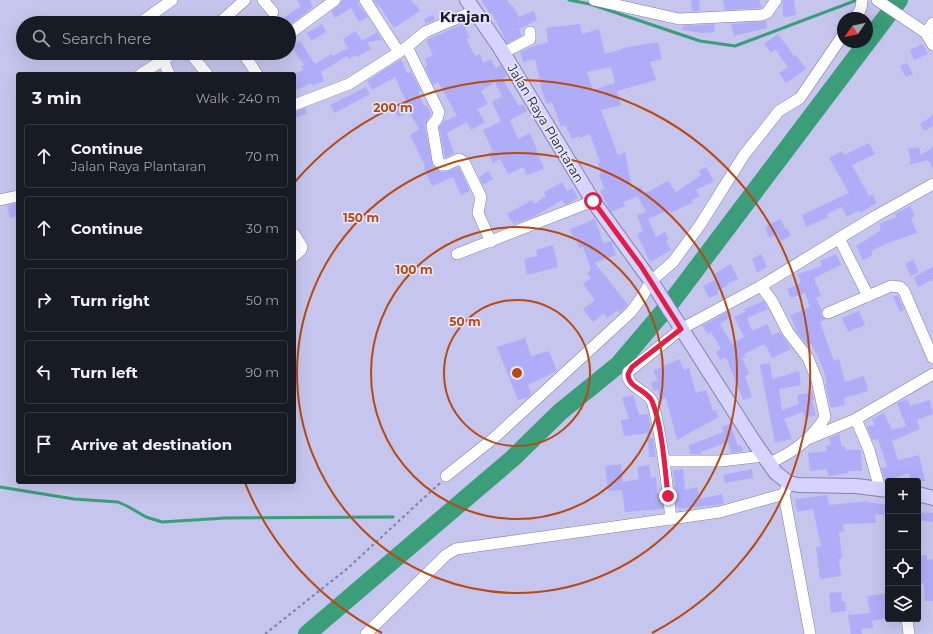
<!DOCTYPE html>
<meta charset="utf-8">
<style>
:root{--surface:#171b24;--page:#20242c;--text:#f1f3f6;--muted:#9ea1a6;--line:#363941}
body{margin:0;font-family:Montserrat,sans-serif;background:var(--page);color:var(--text)}
.controls{position:absolute;right:12px;bottom:12px;display:grid;overflow:hidden;border-radius:4px;box-shadow:0 4px 16px #0002}
.controls button{width:36px;height:36px;display:grid;place-items:center;padding:0;border:0;border-bottom:1px solid var(--line);background:var(--surface);color:var(--text);font:20px sans-serif}
.compass{position:absolute;left:837px;top:12px;width:36px;height:36px;border-radius:50%;background:var(--surface);box-shadow:0 4px 16px #0002;rotate:236deg}
.stop{position:absolute;width:12px;height:12px;margin:-9px;border:3px solid #e11d48;border-radius:50%;background:#fff}
.stop.end{background:#e11d48;border-color:#fff;box-shadow:0 1px 4px #0008}
.list{margin:0;padding:0;list-style:none}
h2{display:flex;justify-content:space-between;align-items:center;height:52px;margin:0;padding:0 16px;font-size:17px}
h2 small{font-size:13px;font-weight:400;color:var(--muted)}
.list li{display:grid;grid-template-columns:26px 1fr auto;gap:12px;align-items:center;box-sizing:border-box;height:64px;margin:0 8px 8px;padding:0 8px;border:1px solid var(--line);border-radius:4px}
.list b{display:block;font-size:15px;white-space:nowrap}
.list p{margin:0;font-size:13px;white-space:nowrap;color:var(--muted)}
.list em{font-size:13px;font-style:normal;color:var(--muted)}
.icon{flex:none;width:22px;height:22px;fill:none;stroke:currentColor;stroke-width:2;stroke-linecap:round;stroke-linejoin:round}
.map{position:relative;flex:none;width:933px;height:634px;overflow:hidden}
.search{position:absolute;background:var(--surface);box-shadow:0 4px 16px #0002;left:16px;top:16px;width:280px;height:44px;display:flex;align-items:center;gap:10px;box-sizing:border-box;padding:0 14px;border-radius:22px;color:var(--muted);font-size:15px}
.panel{position:absolute;background:var(--surface);box-shadow:0 4px 16px #0002;left:16px;top:72px;width:280px;height:412px;border-radius:4px}
.map>svg:first-child{display:block}
.lines{fill:none;stroke-linecap:round;stroke-linejoin:round}
.stream{stroke:#3b9d79;stroke-width:3}
.river{stroke:#3b9d79;stroke-width:18}
.building{fill:#b0adf8;fill-rule:evenodd}
.minor-casing{stroke:#807fa4;stroke-width:12}
.major-casing{stroke:#8380b3;stroke-width:16}
.path{stroke:#807f9d;stroke-width:2;stroke-dasharray:3 3;stroke-linecap:butt}
.minor{stroke:#fff;stroke-width:11}
.major{stroke:#d6d4fe;stroke-width:14}
.route{stroke:#e11d48;stroke-width:5}
.ring{fill:none;stroke:#b54a14;stroke-width:2}
.labels{text-anchor:middle;stroke-width:3;stroke-linejoin:round;paint-order:stroke}
.street-label{font-size:13px;fill:#1c1b2a;stroke:#e8e8fd}
.quarter-label{font-size:15px;font-weight:bold;fill:#1c1b2a;stroke:#e8e8fd}
.centre{fill:#b54a14;stroke:#e8e8fd;stroke-width:2}
.ring-label{font-size:12px;text-anchor:middle;font-weight:bold;fill:#b54a14;stroke:#e8e8fd;stroke-width:3;stroke-linejoin:round;paint-order:stroke}
</style>
<div class="map">
<svg width="933" height="634" viewBox="0 0 933 634">
<rect width="100%" height="100%" fill="#c6c5ed"/>
<g class="lines">
<g class="stream">
<path d="M569,0L590,4L700,41L735,46L857,0"/>
<path d="M0,487L74,499L118,502L127,506L146,517L162,522L225,518L393,517"/>
</g>
<path class="river" d="M307,634L513,458L560,412L618,365L669,305L899,0"/>
</g>
<g class="building">
<path d="M297,0H310L313,7L292,23H276L301,6Z"/>
<path d="M342,0H358V4L368,17L359,22L351,8L335,18L331,11L339,5Z"/>
<path d="M375,0H411L414,5L416,4L420,11L394,28L377,2L378,7L374,1Z"/>
<path d="M481,0H507L512,7L513,6L519,17L534,11L537,20L519,29L522,36L507,43L492,13L490,14Z"/>
<path d="M691,0H699L700,11H692Z"/>
<path d="M723,0H759L762,8L725,10Z"/>
<path d="M783,0H794L796,15L783,17Z"/>
<path d="M433,15L435,20L426,24L424,19Z"/>
<path d="M766,21L767,28L734,36L731,24Z"/>
<path d="M322,24L326,32L311,41L307,33Z"/>
<path d="M463,24L470,38L466,39L475,56L480,54L483,63L491,59L496,68L501,65L507,76L503,79L509,90L519,106L523,104L527,111L510,120L518,139L530,133L544,169L526,175L524,167L508,174L500,159L493,163L488,153L493,151L483,130L501,121L492,102L502,96L495,82L481,91L488,104L477,109L485,122L471,130L467,122L447,133L454,153L445,158L439,127L444,121L457,116L438,82L433,85L425,67L427,66L425,59L433,55L426,40Z"/>
<path d="M580,24L582,34L599,29L605,54L623,49V48L658,42L662,59L650,62L656,80L617,91L621,105L601,110L618,155L625,152L632,190L641,187L644,194L623,202L625,206L611,212L600,191L604,189L599,175L601,174L598,163L600,162L590,134L580,138L579,136L572,139L565,125L561,127L552,102L547,104L542,91L535,59L523,62L520,52L531,47L548,42L546,28ZM611,67L615,83L593,90L587,72Z"/>
<path d="M714,24L715,32L702,33L682,30L683,26Z"/>
<path d="M356,31L362,41L377,32L382,40L367,42L371,49L357,57L356,55L349,59L347,56L321,72L324,81L312,86L311,83L294,91V74L303,70L301,66L304,65L292,47L300,41L315,64L332,54L333,56L348,48L343,39Z"/>
<path d="M778,34L794,56L796,55L806,69L786,83L779,73L788,67L775,49L771,53L764,44Z"/>
<path d="M923,44L928,54L914,60L910,50Z"/>
<path d="M401,59L407,73L411,72L421,91L418,92L424,106L426,105L431,114L425,126L433,166L442,172L449,171L459,167L470,191L461,195L453,177L432,186L424,168L425,166L410,135L419,129L409,112L398,117L393,106L406,101L395,77L372,90L367,81Z"/>
<path d="M907,63L913,74L906,77L900,66Z"/>
<path d="M366,87L370,94L335,113L330,105Z"/>
<path d="M305,108L307,113L294,119V112Z"/>
<path d="M933,115V126L924,131L920,124Z"/>
<path d="M869,143L875,154L852,165L869,196L872,194L877,203L860,213L859,210L847,217L842,207L827,214L828,217L806,227L802,215L849,193L829,158L842,151L844,155Z"/>
<path d="M919,147L921,155L933,147V169L928,160L908,165L911,161L908,149Z"/>
<path d="M706,167L714,181L696,190L700,196L692,200L693,202L671,213L669,210L648,219L656,237L665,232L669,239L666,241L671,250L650,262L637,234L643,231L637,215L646,212L638,197L668,181L676,192L701,175L699,171Z"/>
<path d="M488,171L493,179L483,185L479,177Z"/>
<path d="M562,182L567,191L572,188L578,198L565,205L562,200L533,217L513,224L507,214L532,200L534,204L546,196L544,192Z"/>
<path d="M18,203V216L10,218L7,206Z"/>
<path d="M910,206L915,216L911,218L917,233L885,244L871,251L873,255L863,260L856,246L881,230L879,224L896,217L895,214Z"/>
<path d="M595,219L603,243L611,241L616,255L595,263L628,305L619,313L617,311L607,318L604,313L593,322L583,309L595,300L583,284L591,278L587,273L591,270L583,247L579,248L575,236L573,237L570,229Z"/>
<path d="M781,219L785,229L787,228L791,235L781,241L777,234L769,238L765,227Z"/>
<path d="M553,245L558,267L527,275L524,259L537,256L536,250Z"/>
<path d="M761,254L767,267L757,272L752,259Z"/>
<path d="M836,254L841,265L814,278L821,296L816,298L822,310L821,315L826,319L820,322L834,361L839,359L845,382L864,376L868,391L844,398L845,405L831,408L825,384L827,383L824,371L819,359L811,344L807,345L797,332L790,315L810,307L805,293L791,298L787,289L801,283L798,274L822,266L820,261Z"/>
<path d="M913,260L919,272L911,276L905,264Z"/>
<path d="M731,264L738,279L727,284L728,285L717,291L718,294L709,298L703,286L715,280L713,275Z"/>
<path d="M933,267V279L918,287L914,277Z"/>
<path d="M898,295L904,310L900,312L893,297Z"/>
<path d="M764,301L768,309L747,318L752,331L767,324L772,335L780,332L791,349L772,358L766,346L765,347L764,344L744,354L745,357L742,358L749,374L745,376L752,397L743,400L726,357L720,360L716,352L721,349L711,332L708,334L702,326L729,311L732,316L720,324L732,344L744,337L734,317L746,311L744,309Z"/>
<path d="M859,311L865,325L848,332L842,318Z"/>
<path d="M525,338L531,356L549,351L557,371L528,385L531,394L527,398L518,400L497,347Z"/>
<path d="M679,359L684,370L689,368L696,393L706,390L713,411L715,410L719,417L677,440L666,398L660,400L658,389L654,391L651,383L658,380L653,371Z"/>
<path d="M770,363L772,379L799,371L801,385L779,389L782,410L799,404L797,395L812,392L814,400H812L816,415L805,418L803,412L784,419L792,439L775,443L760,365Z"/>
<path d="M633,395L639,415L648,414L652,433L624,436L621,420L629,419L622,398Z"/>
<path d="M907,399L910,406L930,400L933,414L917,420L920,429L892,441L898,460L919,455L925,481H911L909,473L885,481L881,468L887,467L878,439L872,440L867,427L875,425L872,419L884,413L892,430L906,426L897,403Z"/>
<path d="M730,424L738,446L741,445L743,451L731,453L728,442L701,452V454H690L689,445L724,432L722,427Z"/>
<path d="M839,434L842,447L845,446V450H861L862,471H847L848,473L828,476L827,469L810,471L808,453L827,451L826,446L831,445L829,438Z"/>
<path d="M648,438H653L656,457H649Z"/>
<path d="M621,464L623,482L639,479L637,467L649,465L651,478L656,477L657,493H661L663,509L625,512L622,490L608,491L605,466Z"/>
<path d="M683,469L685,490L697,487L700,499L722,494L724,504L679,509L677,506L673,470Z"/>
<path d="M752,469L753,478L725,483L723,475Z"/>
<path d="M827,495L829,505L868,501V502L886,505L884,515L875,514L876,523L843,524L844,531L839,532L842,558L839,559L841,576L820,579L816,547L821,546L813,509L797,512L795,499Z"/>
<path d="M918,512L933,513V522L918,520Z"/>
<path d="M927,555V560L933,559V601H925L924,583L918,584V556Z"/>
<path d="M841,592L842,602L845,601L846,611L831,613L829,593Z"/>
<path d="M888,593V618L872,621L873,628L861,629L862,634H851L848,615L870,613L867,596Z"/>
</g>
<g class="lines">
<defs>
<g id="minor">
<path d="M263,0L273,12"/>
<path d="M365,0L398,51"/>
<path d="M594,0L679,19L762,15L767,13L776,0"/>
<path d="M877,0L926,33L933,45"/>
<path d="M856,18L861,8L862,0"/>
<path d="M140,23L172,0"/>
<path d="M219,23L245,0"/>
<path d="M926,33L933,23"/>
<path d="M289,34L335,0"/>
<path d="M407,47L439,112L437,119L432,125L438,161L442,165H446L459,159L464,162L481,197L478,213L491,242"/>
<path d="M190,53L207,74"/>
<path d="M243,53L257,74"/>
<path d="M503,53L530,39V32"/>
<path d="M163,60L169,74"/>
<path d="M141,74L174,53"/>
<path d="M294,105L349,84L407,47L425,32L474,11"/>
<path d="M0,200L18,196"/>
<path d="M294,234L302,247L301,250L294,256"/>
<path d="M839,238L868,296"/>
<path d="M457,254L593,201"/>
<path d="M828,313L891,286L900,287L904,291L933,358"/>
<path d="M856,419L869,450L880,489"/>
<path d="M808,439L856,419L933,374"/>
<path d="M664,461H721L764,456"/>
<path d="M769,463C791,454 813,438 825,417L817,380L808,358L788,332L772,301L761,286L874,217L933,184"/>
<path d="M446,476L494,438L631,312L642,297L651,281L673,262L700,225L744,155L779,111L800,98L843,35"/>
<path d="M787,487L784,494L810,634"/>
<path d="M671,519C668,492 665,464 660,437C658,425 656,413 652,401C647,390 625,387 628,372L681,329L761,286"/>
<path d="M907,619L909,634"/>
<path d="M366,634L446,555L456,549L720,512L784,494"/>
</g>
<g id="major">
<path d="M467,0L499,46L593,201L651,281L754,442L776,473L789,483L798,485L856,486L888,490"/>
<path d="M918,494L933,498"/>
</g>
</defs>
<use href="#minor" class="minor-casing"/>
<use href="#major" class="major-casing"/>
<path class="path" d="M265,634L348,568L440,483"/>
<use href="#minor" class="minor"/>
<use href="#major" class="major"/>
</g>
<g class="lines">
<path class="route" d="M593,201L641,266L681,329L632,367L628,374C628,388 646,389 652,401C662,425 665,469 668,496"/>
</g>
<g class="ring">
<circle cx="517" cy="373" r="73"/>
<circle cx="517" cy="373" r="146"/>
<circle cx="517" cy="373" r="220"/>
<path d="M382 633A293 293 0 0 1 245 483M294 183A293 293 0 1 1 652 633"/>
</g>
<g class="labels">
<g class="street-label">
<text transform="translate(546 123) rotate(59)" y="5">Jalan Raya Plantaran</text>
</g>
<g class="quarter-label">
<text x="465" y="22">Krajan</text>
</g>
</g>
<circle cx="517" cy="373" r="6" class="centre"/>
<g class="ring-label">
<text x="393" y="112">200 m</text>
<text x="361" y="222">150 m</text>
<text x="414" y="274">100 m</text>
<text x="465" y="326">50 m</text>
</g>
</svg>
<div class="controls">
<button>+</button>
<button>−</button>
<button><svg class="icon" aria-label="locate" viewBox="0 0 24 24"><circle cx="12" cy="12" r="6"/><path d="M12 2v4M12 18v4M2 12h4M18 12h4"/></svg></button>
<button><svg class="icon" aria-label="layers" viewBox="0 0 24 24"><path d="M12 4l9 5-9 5-9-5zM3 14l9 5 9-5"/></svg></button>
</div>
<svg class="compass" viewBox="-18 -18 36 36"><path d="M0-13l5 13h-10z" fill="#e53935"/><path d="M0 13l5-13h-10z" fill="#9ea1a6"/></svg>
<div class="stop" style="left:593px;top:201px"></div>
<div class="stop end" style="left:668px;top:496px"></div>
<div class="search"><svg class="icon" aria-label="search" viewBox="0 0 24 24"><circle cx="10" cy="10" r="6"/><path d="M15 15l6 6"/></svg>Search here</div>
<section class="panel">
<h2>3 min<small>Walk · 240 m</small></h2>
<ul class="list">
<li><svg class="icon" aria-label="ahead" viewBox="0 0 24 24"><path d="M12 20V5M6 11l6-6 6 6"/></svg><div><b>Continue</b><p>Jalan Raya Plantaran</p></div><em>70 m</em></li>
<li><svg class="icon" aria-label="ahead" viewBox="0 0 24 24"><path d="M12 20V5M6 11l6-6 6 6"/></svg><div><b>Continue</b></div><em>30 m</em></li>
<li><svg class="icon" aria-label="right" viewBox="0 0 24 24"><path d="M7 20v-9h11M14 6l5 5-5 5"/></svg><div><b>Turn right</b></div><em>50 m</em></li>
<li><svg class="icon" aria-label="left" viewBox="0 0 24 24"><path d="M17 20v-9H6M10 6l-5 5 5 5"/></svg><div><b>Turn left</b></div><em>90 m</em></li>
<li><svg class="icon" aria-label="arrive" viewBox="0 0 24 24"><path d="M6 21V4h12l-3 4 3 4H6"/></svg><div><b>Arrive at destination</b></div></li>
</ul>
</section>
</div>
